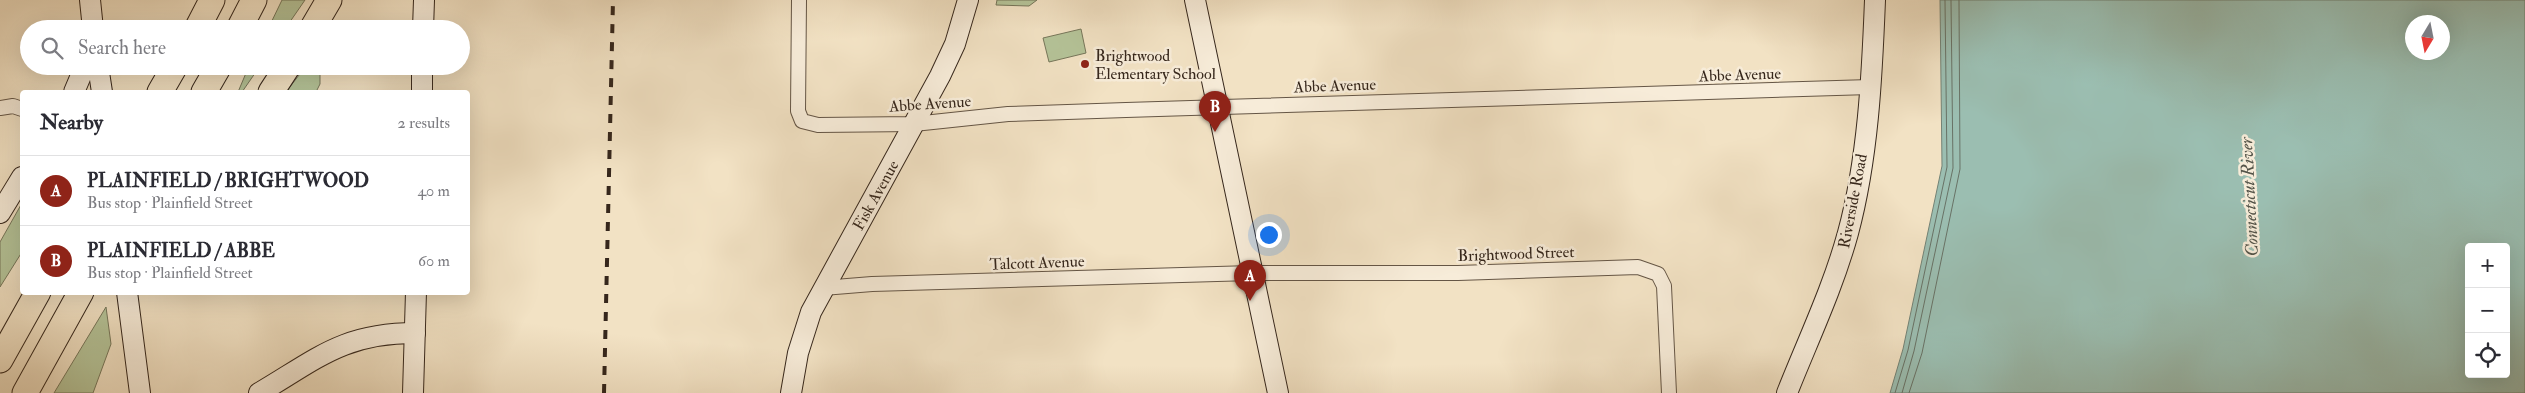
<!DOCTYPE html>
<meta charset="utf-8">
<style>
:root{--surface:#fff;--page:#f2f2f3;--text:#2b2b33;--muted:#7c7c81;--line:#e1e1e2;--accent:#8f2418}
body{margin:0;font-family:"IM FELL Double Pica",serif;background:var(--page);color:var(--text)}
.controls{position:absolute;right:15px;bottom:15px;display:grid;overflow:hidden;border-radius:5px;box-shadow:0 5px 20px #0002}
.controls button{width:45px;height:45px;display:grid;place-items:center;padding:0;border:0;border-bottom:1px solid var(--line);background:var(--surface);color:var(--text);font:25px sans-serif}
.compass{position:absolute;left:2405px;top:15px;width:45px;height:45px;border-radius:50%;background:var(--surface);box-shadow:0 5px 20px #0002;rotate:190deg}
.you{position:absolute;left:1268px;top:234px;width:18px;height:18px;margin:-12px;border:4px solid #fff;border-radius:50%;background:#1a73e8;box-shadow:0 0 0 8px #1a73e833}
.badge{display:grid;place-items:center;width:32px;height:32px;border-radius:50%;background:var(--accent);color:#fff;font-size:16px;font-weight:700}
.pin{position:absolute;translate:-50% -41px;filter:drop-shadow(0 1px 2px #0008)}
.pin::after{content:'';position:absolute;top:26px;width:18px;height:15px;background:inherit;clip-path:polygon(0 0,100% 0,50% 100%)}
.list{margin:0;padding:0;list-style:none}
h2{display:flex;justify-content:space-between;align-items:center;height:65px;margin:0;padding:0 20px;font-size:21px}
h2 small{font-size:16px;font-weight:400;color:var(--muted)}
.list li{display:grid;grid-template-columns:32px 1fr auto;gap:15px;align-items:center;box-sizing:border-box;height:70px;padding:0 20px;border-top:1px solid var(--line)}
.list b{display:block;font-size:19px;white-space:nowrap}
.list p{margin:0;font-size:16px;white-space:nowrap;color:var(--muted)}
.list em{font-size:16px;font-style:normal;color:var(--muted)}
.icon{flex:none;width:28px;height:28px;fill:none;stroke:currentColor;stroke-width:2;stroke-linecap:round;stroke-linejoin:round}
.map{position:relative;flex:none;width:2525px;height:393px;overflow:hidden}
.search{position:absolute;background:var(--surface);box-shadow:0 5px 20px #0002;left:20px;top:20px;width:450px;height:55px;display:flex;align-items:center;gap:12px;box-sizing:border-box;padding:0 18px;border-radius:28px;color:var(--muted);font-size:19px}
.panel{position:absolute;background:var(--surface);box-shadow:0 5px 20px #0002;left:20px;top:90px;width:450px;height:205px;border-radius:5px}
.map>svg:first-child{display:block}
.green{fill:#b5c499;stroke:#76765a}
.water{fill:#9bbeb1;stroke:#738275;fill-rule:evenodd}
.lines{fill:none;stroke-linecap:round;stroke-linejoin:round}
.shore{stroke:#687266;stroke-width:1}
.street-casing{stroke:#655646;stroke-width:16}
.secondary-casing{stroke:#36271c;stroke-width:22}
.highway-casing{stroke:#36271c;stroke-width:27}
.street{stroke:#f7ecd9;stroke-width:14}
.secondary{stroke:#f7ecd9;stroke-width:20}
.highway{stroke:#f2e2c4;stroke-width:25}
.rail{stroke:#36271c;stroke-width:4;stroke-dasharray:9 9;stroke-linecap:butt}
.poi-dot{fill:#8f2418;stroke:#f7ecd9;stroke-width:2}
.labels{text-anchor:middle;stroke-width:5;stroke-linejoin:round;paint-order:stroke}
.poi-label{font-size:16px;fill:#36271c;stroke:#f7ecd9;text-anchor:start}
.street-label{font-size:16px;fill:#36271c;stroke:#f7ecd9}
.water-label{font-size:18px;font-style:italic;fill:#545449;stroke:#f7ecd9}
</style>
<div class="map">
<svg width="2525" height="393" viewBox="0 0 2525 393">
<rect width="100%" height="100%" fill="#f2e2c4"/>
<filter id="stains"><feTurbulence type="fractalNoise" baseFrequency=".004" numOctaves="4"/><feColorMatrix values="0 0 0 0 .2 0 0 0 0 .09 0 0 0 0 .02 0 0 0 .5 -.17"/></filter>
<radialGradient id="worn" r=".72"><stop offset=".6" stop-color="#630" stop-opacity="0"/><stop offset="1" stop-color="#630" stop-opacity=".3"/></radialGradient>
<g class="green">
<path d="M282,0H305L285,29H268Z"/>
<path d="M997,0H1037L1029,6L996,5Z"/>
<path d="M1081,29L1086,53L1049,62L1043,38Z"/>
<path d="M249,66H260L242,92H238Z"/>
<path d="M306,66H320V84L316,92H286Z"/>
<path d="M22,203V252L0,287V242Z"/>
<path d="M106,307L111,344L93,393H54Z"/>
</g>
<path class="water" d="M1940,0H2525V393H1890L1903,349L1942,166ZM2412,22H2442V52H2412ZM2469,247H2506V374H2469Z"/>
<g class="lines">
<g class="shore">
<path d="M1895,393L1908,350L1947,167L1945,0"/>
<path d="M1902,393L1914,351L1953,168L1951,0"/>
<path d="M1909,393L1922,353L1960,169L1959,0"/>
</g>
<defs>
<g id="street">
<path d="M799,0L798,111L802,121L818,125L914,124L1008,114L1126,110L1870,87"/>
<path d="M0,108L13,106L22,109"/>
<path d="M823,288L872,284L1252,273H1458L1638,267L1658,274L1664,286L1669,393"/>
</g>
<g id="secondary">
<path d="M90,0L93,29"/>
<path d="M1195,0L1278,393"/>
<path d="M423,29L424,0"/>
<path d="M98,66L102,92"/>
<path d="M74,92L85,66"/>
<path d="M422,92V66"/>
<path d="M0,213L22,177"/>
<path d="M127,292L140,393"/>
<path d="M259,393C317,359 343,333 415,333"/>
<path d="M413,393L416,292"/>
<path d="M791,393L798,353L811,312L940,76L955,44L968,0"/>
<path d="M1787,393C1808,340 1833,288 1848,233C1868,159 1872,77 1875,0"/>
</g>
<g id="highway">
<path d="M197,29L212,0"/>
<path d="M239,29L254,0"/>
<path d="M312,29L329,0"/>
<path d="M160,92L175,66"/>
<path d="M204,92L219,66"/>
<path d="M271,92L288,66"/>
<path d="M0,360L38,292"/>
<path d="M25,393L81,292"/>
</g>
</defs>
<use href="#street" class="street-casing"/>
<use href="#secondary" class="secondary-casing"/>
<use href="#highway" class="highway-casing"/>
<use href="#street" class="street"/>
<use href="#secondary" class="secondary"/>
<use href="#highway" class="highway"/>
<path class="rail" d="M604,393L613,0"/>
</g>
<circle class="poi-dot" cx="1085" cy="64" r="5"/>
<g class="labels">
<g class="poi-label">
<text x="1095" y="61">Brightwood<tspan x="1095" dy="18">Elementary School</tspan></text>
</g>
<g class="street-label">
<text transform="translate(1740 74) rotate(-2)" y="6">Abbe Avenue</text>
<text transform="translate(1335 85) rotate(-2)" y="6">Abbe Avenue</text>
<text transform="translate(930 103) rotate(-4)" y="6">Abbe Avenue</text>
<text transform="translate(875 195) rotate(-61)" y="6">Fisk Avenue</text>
<text transform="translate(1852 201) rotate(-79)" y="6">Riverside Road</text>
<text transform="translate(1516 253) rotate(-2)" y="6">Brightwood Street</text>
<text transform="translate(1037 262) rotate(-2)" y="6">Talcott Avenue</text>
</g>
<g class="water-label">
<text transform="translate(2249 197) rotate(-93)" y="6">Connecticut River</text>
</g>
</g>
<rect width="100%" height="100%" filter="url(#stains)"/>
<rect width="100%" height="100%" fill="url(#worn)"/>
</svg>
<div class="controls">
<button>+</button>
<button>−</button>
<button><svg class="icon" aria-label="locate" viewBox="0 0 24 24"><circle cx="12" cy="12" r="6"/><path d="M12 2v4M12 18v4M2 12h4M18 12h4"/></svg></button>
</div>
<svg class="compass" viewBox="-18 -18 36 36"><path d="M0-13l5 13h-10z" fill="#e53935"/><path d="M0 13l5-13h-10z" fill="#7c7c81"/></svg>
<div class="you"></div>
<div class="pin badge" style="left:1250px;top:301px">A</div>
<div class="pin badge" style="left:1215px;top:132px">B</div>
<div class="search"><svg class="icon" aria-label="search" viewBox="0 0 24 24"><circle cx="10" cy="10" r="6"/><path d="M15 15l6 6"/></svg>Search here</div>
<section class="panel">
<h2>Nearby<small>2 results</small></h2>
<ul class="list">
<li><span class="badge">A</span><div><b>PLAINFIELD / BRIGHTWOOD</b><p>Bus stop · Plainfield Street</p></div><em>40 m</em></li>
<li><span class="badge">B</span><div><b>PLAINFIELD / ABBE</b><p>Bus stop · Plainfield Street</p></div><em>60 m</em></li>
</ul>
</section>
</div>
